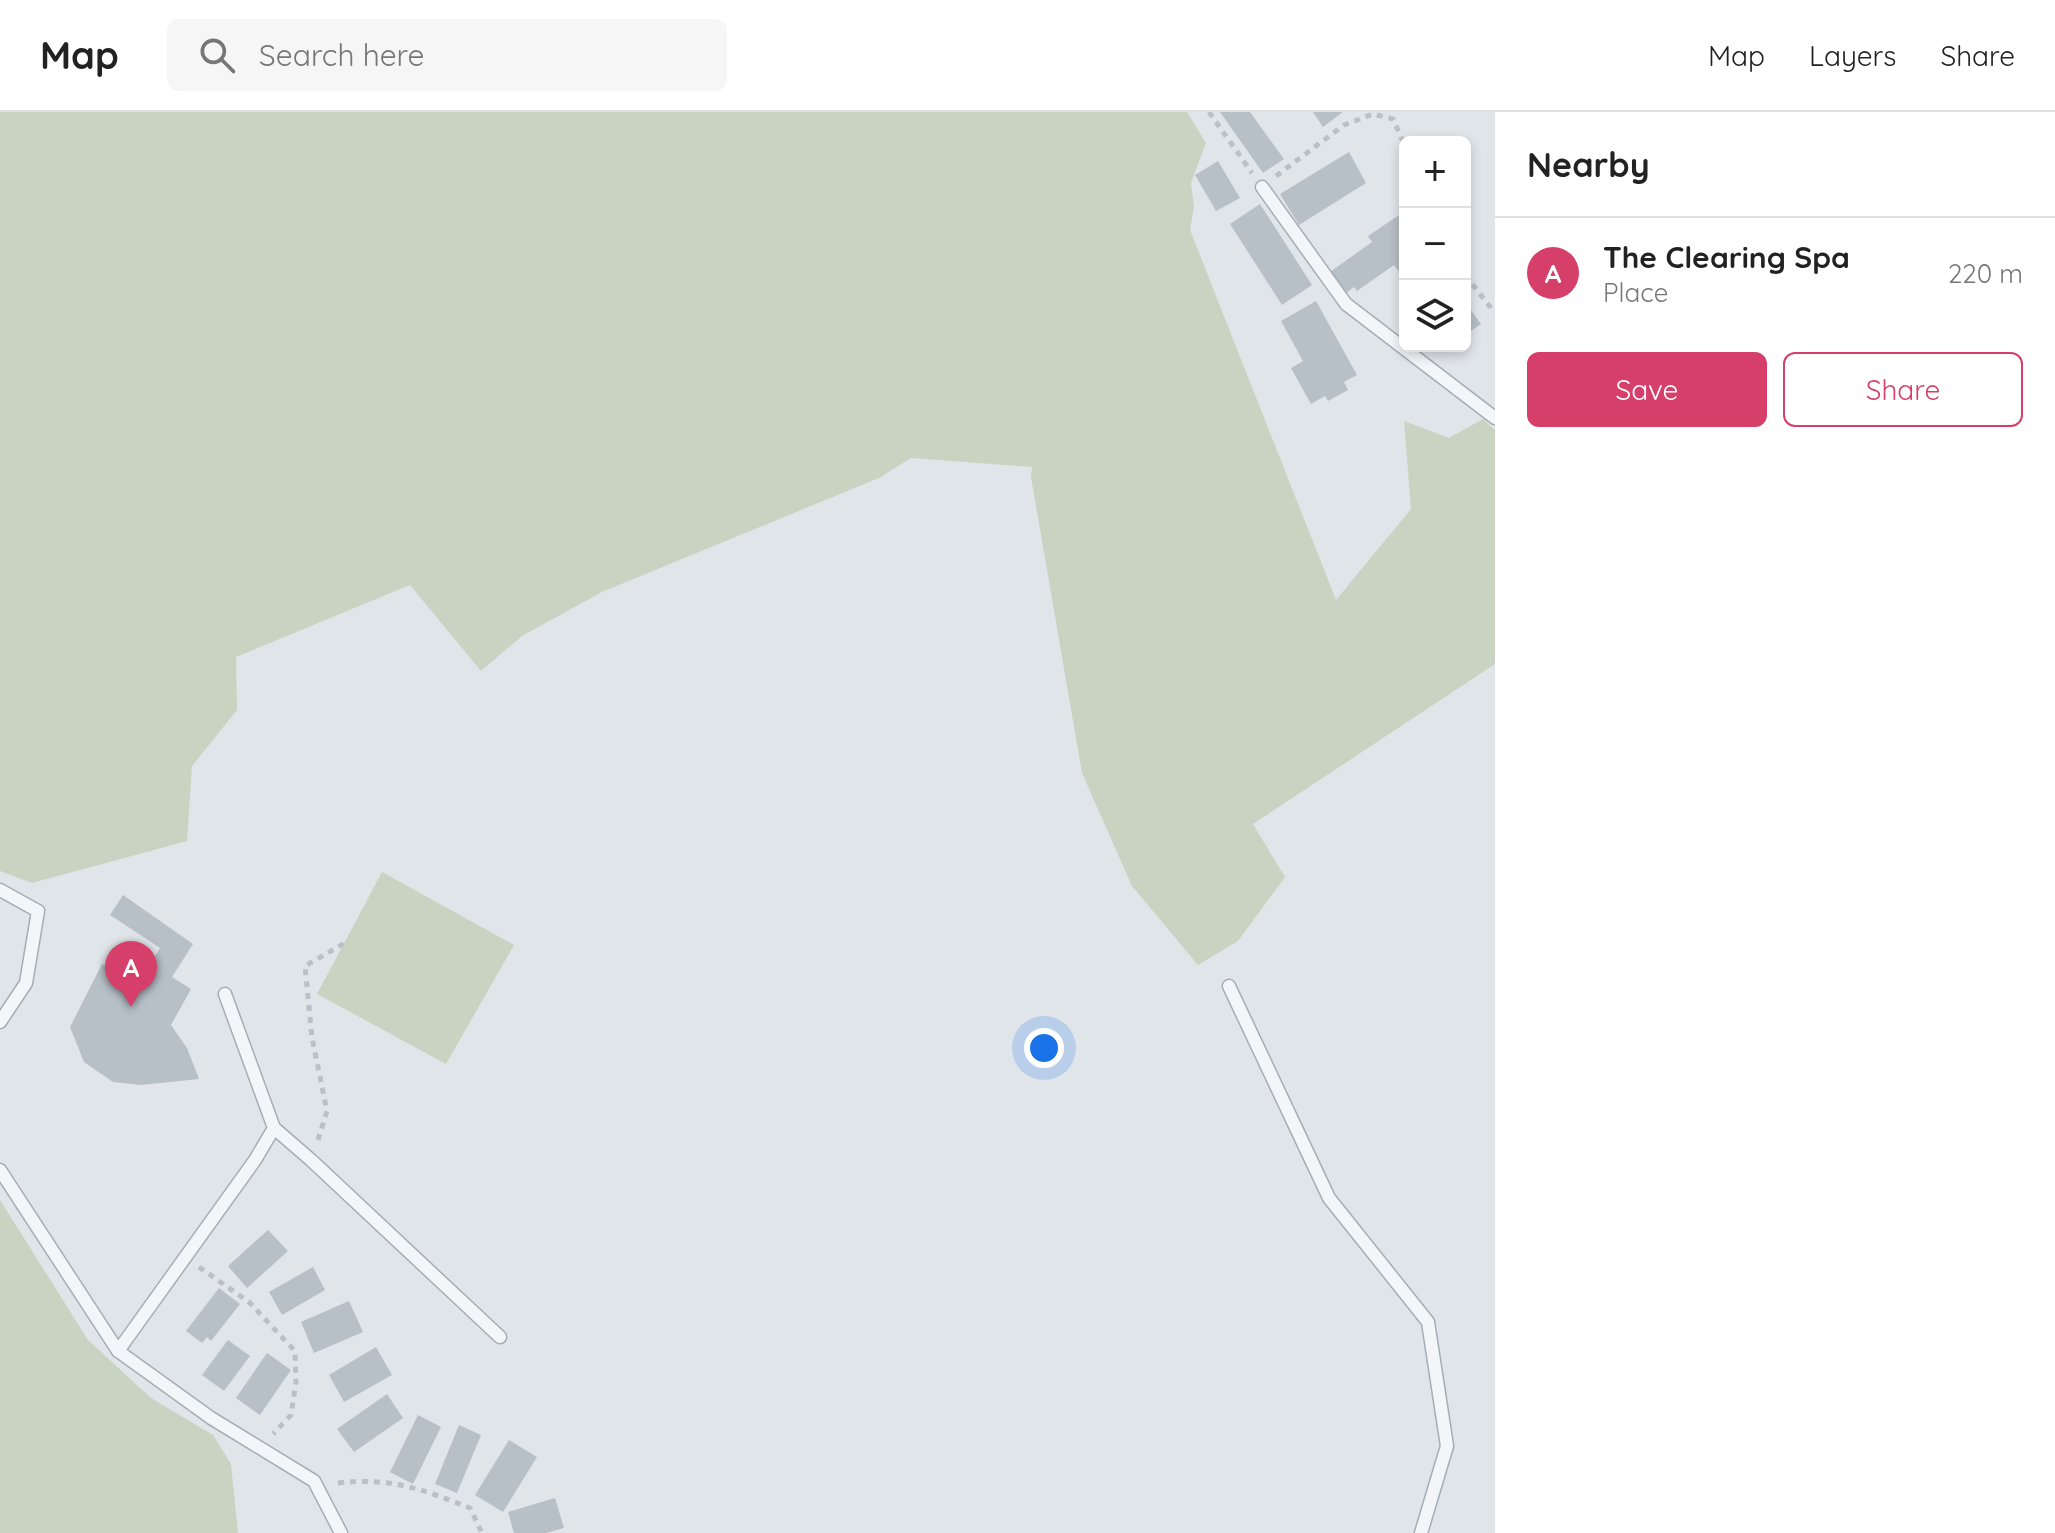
<!DOCTYPE html>
<meta charset="utf-8">
<style>
:root{--surface:#fff;--page:#f6f6f6;--text:#222;--muted:#767676;--line:#e0e0e0;--accent:#d53f6a}
body{margin:0;font-family:Quicksand,sans-serif;background:var(--page);color:var(--text)}
.controls{position:absolute;right:24px;top:24px;display:grid;overflow:hidden;border-radius:12px;box-shadow:0 4px 12px #0003}
.controls button{width:72px;height:72px;display:grid;place-items:center;padding:0;border:0;border-bottom:2px solid var(--line);background:var(--surface);color:var(--text);font:40px sans-serif}
.you{position:absolute;left:1044px;top:936px;width:28px;height:28px;margin:-20px;border:6px solid #fff;border-radius:50%;background:#1a73e8;box-shadow:0 0 0 12px #1a73e833}
.badge{display:grid;place-items:center;width:52px;height:52px;border-radius:50%;background:var(--accent);color:#fff;font-size:26px;font-weight:700}
.pin{position:absolute;translate:-50% -66px;filter:drop-shadow(0 2px 4px #0008)}
.pin::after{content:'';position:absolute;top:42px;width:28px;height:24px;background:inherit;clip-path:polygon(0 0,100% 0,50% 100%)}
.list{margin:0;padding:0;list-style:none}
h2{display:flex;justify-content:space-between;align-items:center;height:104px;margin:0;padding:0 32px;font-size:34px}
h2 small{font-size:26px;font-weight:400;color:var(--muted)}
.list li{display:grid;grid-template-columns:52px 1fr auto;gap:24px;align-items:center;box-sizing:border-box;height:112px;padding:0 32px;border-top:2px solid var(--line)}
.list b{display:block;font-size:30px;white-space:nowrap}
.list p{margin:0;font-size:26px;white-space:nowrap;color:var(--muted)}
.list em{font-size:26px;font-style:normal;color:var(--muted)}
.actions{display:flex;gap:16px;padding:24px 32px}
.actions a{flex:1;padding:18px 0;border:2px solid var(--accent);border-radius:12px;text-align:center;font-size:28px;color:var(--accent)}
.actions .main{background:var(--accent);color:#fff}
.icon{flex:none;width:44px;height:44px;fill:none;stroke:currentColor;stroke-width:2;stroke-linecap:round;stroke-linejoin:round}
.map{position:relative;flex:none;width:1495px;height:1421px;overflow:hidden}
header{display:flex;align-items:center;gap:48px;box-sizing:border-box;height:112px;padding:0 40px;background:var(--surface);border-bottom:2px solid var(--line)}
header strong{font-size:38px}
nav{display:flex;gap:44px;margin-inline-start:auto;font-size:28px}
.search{width:560px;height:72px;background:var(--page);display:flex;align-items:center;gap:20px;box-sizing:border-box;padding:0 28px;border-radius:12px;color:var(--muted);font-size:30px}
main{display:flex}
aside{flex:1;background:var(--surface)}
.map>svg:first-child{display:block}
.green{fill:#c8d4c1}
.building{fill:#b7bfc7}
.lines{fill:none;stroke-linecap:round;stroke-linejoin:round}
.service-casing{stroke:#a5adb4;stroke-width:15}
.path{stroke:#bac0c5;stroke-width:5;stroke-dasharray:6 6;stroke-linecap:butt}
.service{stroke:#f3f6f8;stroke-width:12}
</style>
<header>
<strong>Map</strong>
<div class="search"><svg class="icon" aria-label="search" viewBox="0 0 24 24"><circle cx="10" cy="10" r="6"/><path d="M15 15l6 6"/></svg>Search here</div>
<nav><a>Map</a><a>Layers</a><a>Share</a></nav>
</header>
<main>
<div class="map">
<svg width="1495" height="1421" viewBox="0 0 1495 1421">
<rect width="100%" height="100%" fill="#e0e5ea"/>
<g class="green">
<path d="M0,0H1187L1206,31L1191,71L1194,95L1190,118L1336,488L1411,397L1404,309L1449,326L1483,307L1495,318V552L1253,712L1285,765L1238,829L1198,853L1132,774L1082,661L1031,365L1032,355L911,346L879,366L602,480L522,524L481,559L410,473L236,545L237,598L192,654L187,729L32,771L0,759Z"/>
<path d="M382,760L514,833L446,952L317,882Z"/>
<path d="M0,1088L88,1228L151,1286L213,1323L231,1352L238,1421H0Z"/>
</g>
<g class="building">
<path d="M1220,0H1250L1284,47L1263,61Z"/>
<path d="M1313,0H1343L1323,15Z"/>
<path d="M1349,40L1366,71L1299,113L1280,82Z"/>
<path d="M1218,49L1240,86L1216,99L1195,63Z"/>
<path d="M1260,92L1312,173L1282,193L1230,112Z"/>
<path d="M1399,103L1405,111V168L1394,153L1357,179L1354,175L1346,181L1330,160L1372,130L1368,124Z"/>
<path d="M1316,189L1357,263L1344,270L1348,278L1328,289L1325,284L1311,292L1291,256L1303,249L1281,209Z"/>
<path d="M1465,190L1481,212L1465,223Z"/>
<path d="M123,783L193,832L172,865L191,877L171,913L187,936L199,967L141,973L113,970L84,950L70,915L102,852L139,871L160,836L110,803Z"/>
<path d="M268,1118L288,1139L247,1176L228,1154Z"/>
<path d="M313,1155L325,1178L282,1203L269,1180Z"/>
<path d="M219,1176L240,1192L211,1229L207,1225L202,1231L186,1219Z"/>
<path d="M349,1189L363,1220L314,1241L301,1210Z"/>
<path d="M228,1228L250,1244L224,1279L202,1263Z"/>
<path d="M376,1235L392,1263L344,1290L329,1263Z"/>
<path d="M267,1241L291,1258L260,1303L236,1286Z"/>
<path d="M387,1282L403,1306L354,1340L337,1317Z"/>
<path d="M418,1303L441,1315L413,1372L390,1360Z"/>
<path d="M459,1313L481,1323L457,1381L435,1372Z"/>
<path d="M509,1328L537,1345L503,1400L475,1383Z"/>
<path d="M555,1386L564,1416L546,1421H514L508,1400Z"/>
</g>
<g class="lines">
<defs>
<g id="service">
<path d="M1262,75L1346,192L1495,306"/>
<path d="M0,778L38,799L26,871L0,910"/>
<path d="M1229,874L1329,1086L1428,1210L1447,1334L1421,1421"/>
<path d="M274,1016L311,1048L500,1225"/>
<path d="M0,1058L118,1239L211,1306L314,1369L341,1421"/>
<path d="M118,1239L255,1048L274,1016L225,882"/>
</g>
</defs>
<use href="#service" class="service-casing"/>
<g class="path">
<path d="M1209,0L1252,61"/>
<path d="M1276,64L1344,13L1373,2L1393,7L1405,34"/>
<path d="M1465,163L1495,201"/>
<path d="M318,1028L327,999L312,926L305,854L345,831"/>
<path d="M199,1155L249,1190L295,1239L296,1270L291,1303L273,1322"/>
<path d="M338,1371C390,1365 422,1377 470,1396L482,1421"/>
</g>
<use href="#service" class="service"/>
</g>
</svg>
<div class="controls">
<button>+</button>
<button>−</button>
<button><svg class="icon" aria-label="layers" viewBox="0 0 24 24"><path d="M12 4l9 5-9 5-9-5zM3 14l9 5 9-5"/></svg></button>
</div>
<div class="you"></div>
<div class="pin badge" style="left:131px;top:895px">A</div>
</div>
<aside>
<h2>Nearby<small></small></h2>
<ul class="list">
<li><span class="badge">A</span><div><b>The Clearing Spa</b><p>Place</p></div><em>220 m</em></li>
</ul>
<div class="actions"><a class="main">Save</a><a>Share</a></div>
</aside>
</main>
